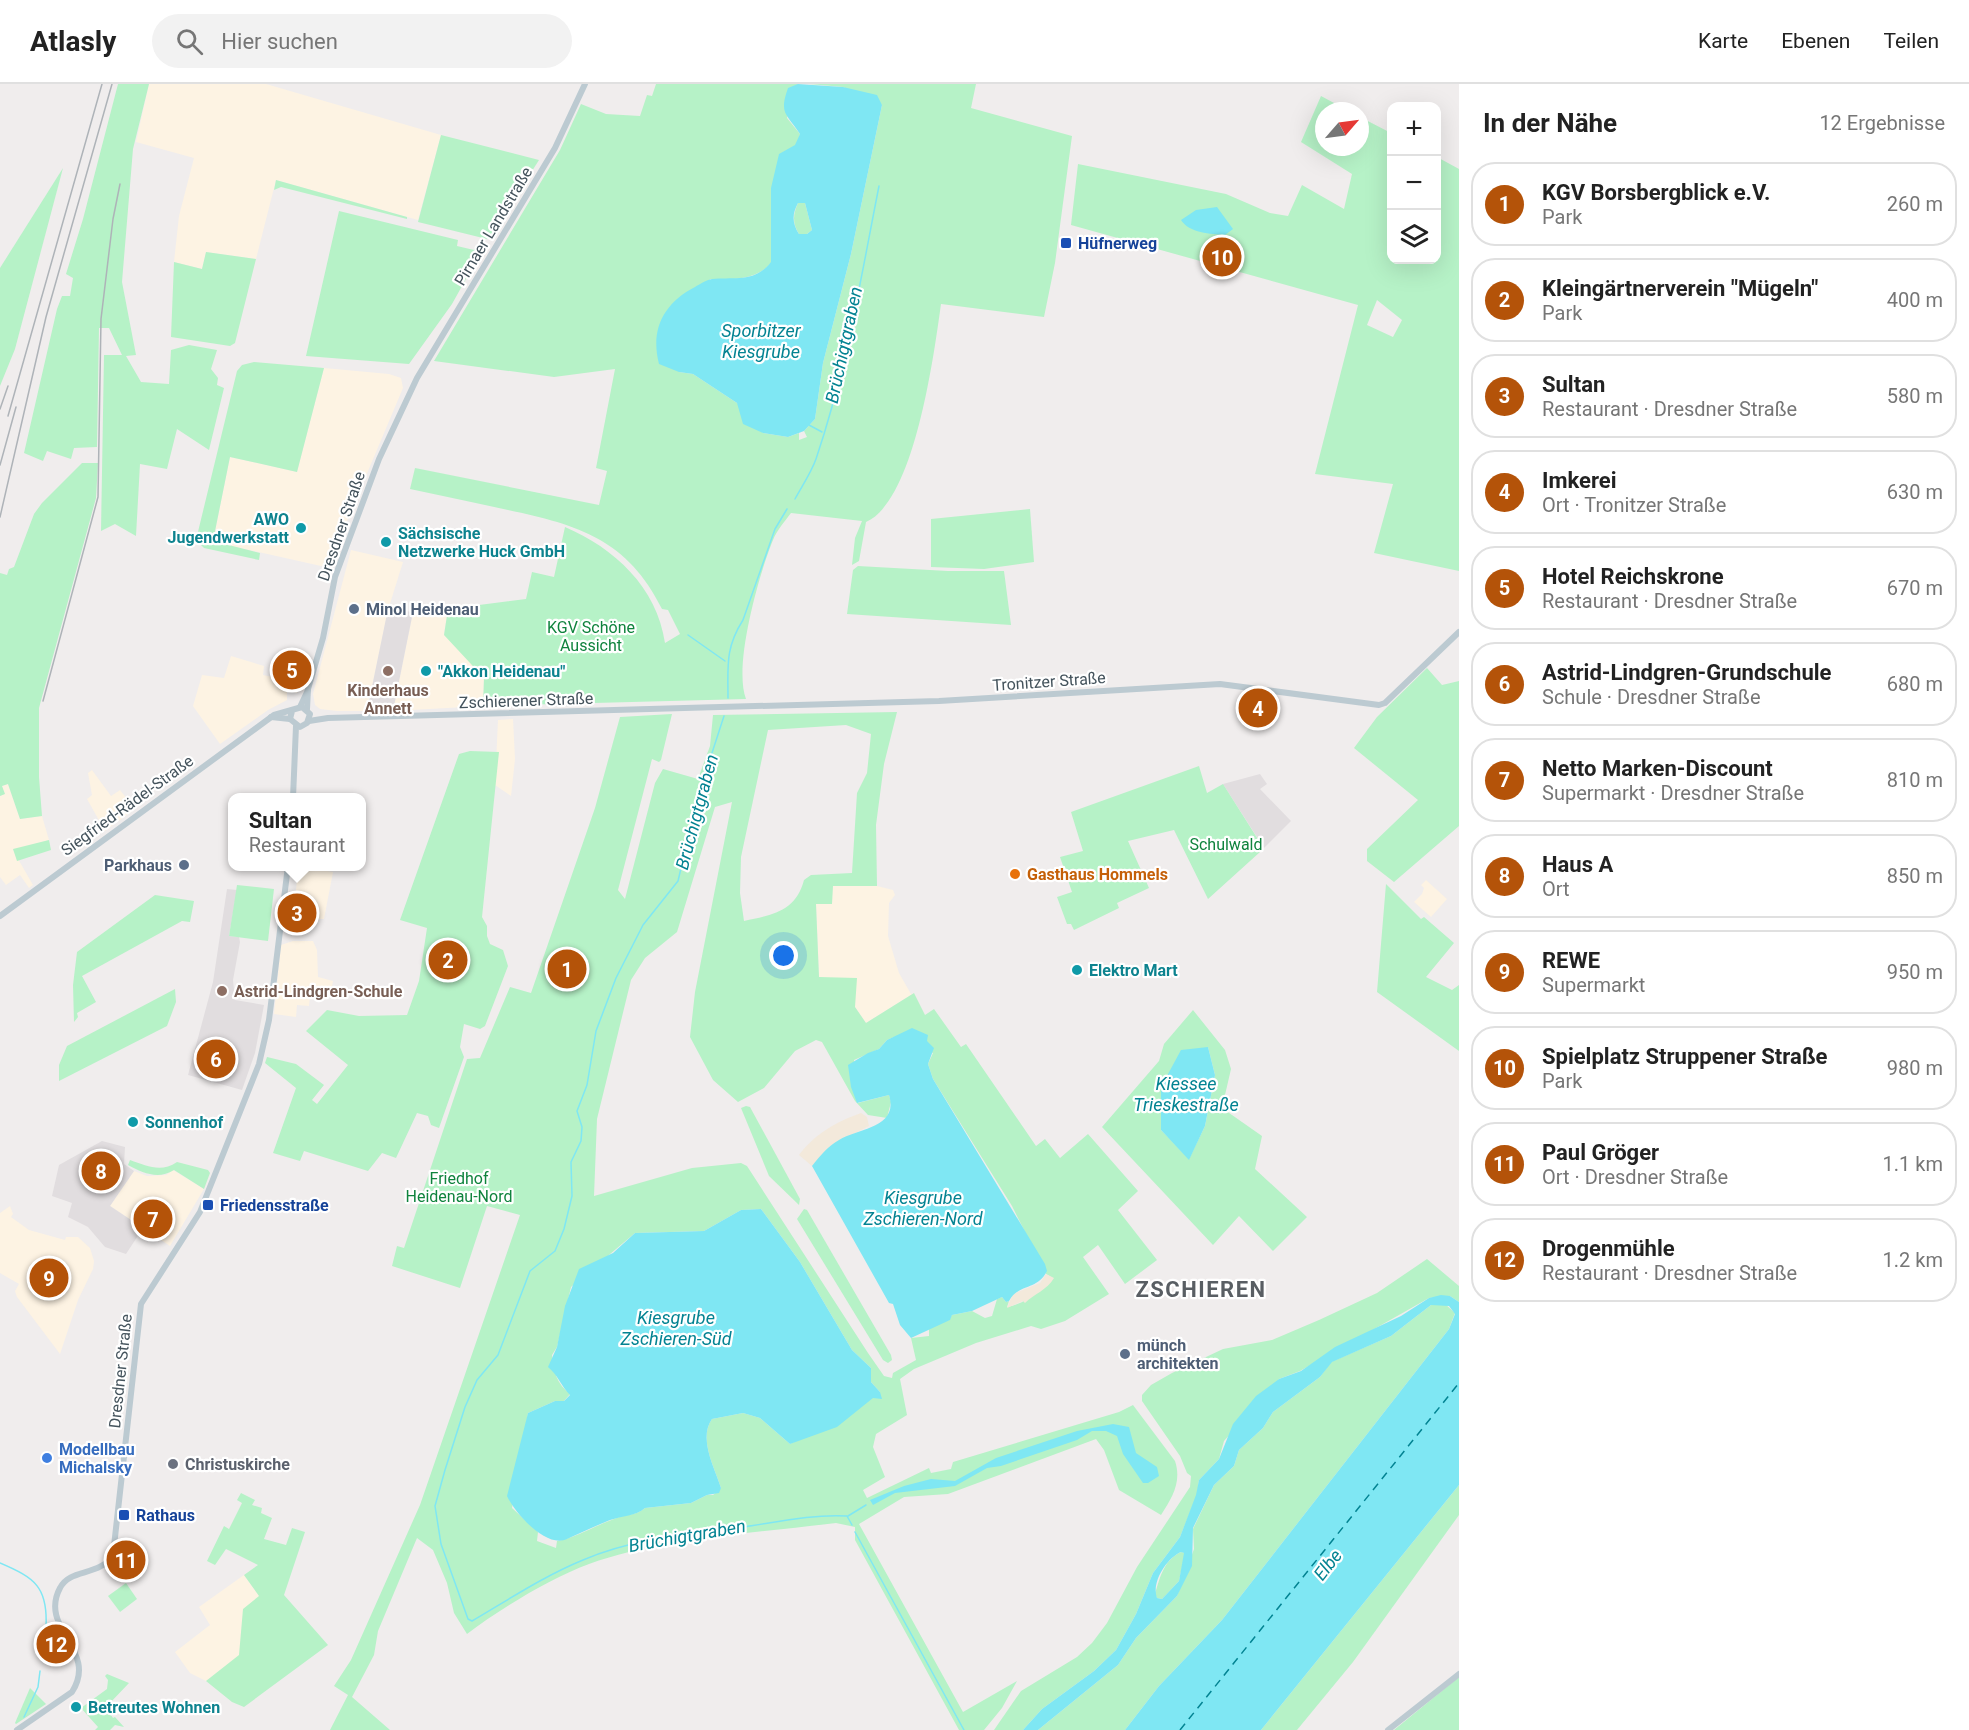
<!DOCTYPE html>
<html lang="de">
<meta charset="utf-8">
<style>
:root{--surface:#fff;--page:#f2f2f2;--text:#222;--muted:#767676;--line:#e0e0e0;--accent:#b45309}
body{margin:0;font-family:Roboto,sans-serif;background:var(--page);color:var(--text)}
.controls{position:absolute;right:18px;top:18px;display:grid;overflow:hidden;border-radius:12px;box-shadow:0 6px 24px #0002}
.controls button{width:54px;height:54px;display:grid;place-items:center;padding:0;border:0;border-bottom:2px solid var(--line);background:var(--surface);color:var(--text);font:30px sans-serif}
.compass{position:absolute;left:1315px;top:18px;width:54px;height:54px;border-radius:50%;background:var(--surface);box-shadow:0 6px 24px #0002;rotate:62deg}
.you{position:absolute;left:784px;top:872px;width:21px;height:21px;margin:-15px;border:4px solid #fff;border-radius:50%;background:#1a73e8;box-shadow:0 0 0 9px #1a73e833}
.badge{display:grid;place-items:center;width:39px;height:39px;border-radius:50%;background:var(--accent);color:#fff;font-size:20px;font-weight:700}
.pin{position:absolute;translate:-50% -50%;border:3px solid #fff;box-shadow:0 2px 6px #0006}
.popup{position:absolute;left:228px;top:709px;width:138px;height:78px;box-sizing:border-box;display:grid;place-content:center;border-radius:12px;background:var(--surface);filter:drop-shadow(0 2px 4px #0005);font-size:20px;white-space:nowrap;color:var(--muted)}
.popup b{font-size:22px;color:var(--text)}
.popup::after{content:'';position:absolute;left:50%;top:100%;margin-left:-12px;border:12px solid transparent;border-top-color:var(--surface)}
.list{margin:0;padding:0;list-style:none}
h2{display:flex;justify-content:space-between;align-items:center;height:78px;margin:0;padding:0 24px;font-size:26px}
h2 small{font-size:20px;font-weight:400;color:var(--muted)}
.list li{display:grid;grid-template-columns:39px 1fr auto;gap:18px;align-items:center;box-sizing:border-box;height:84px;margin:0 12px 12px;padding:0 12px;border:2px solid var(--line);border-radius:24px}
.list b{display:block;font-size:22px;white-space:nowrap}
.list p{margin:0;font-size:20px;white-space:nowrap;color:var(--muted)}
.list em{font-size:20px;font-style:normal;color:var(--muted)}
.icon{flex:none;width:33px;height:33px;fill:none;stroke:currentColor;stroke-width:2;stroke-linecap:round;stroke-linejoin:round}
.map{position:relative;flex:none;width:1459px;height:1646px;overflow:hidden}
header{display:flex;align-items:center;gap:36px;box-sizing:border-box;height:84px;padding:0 30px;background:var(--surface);border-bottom:2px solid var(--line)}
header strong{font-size:28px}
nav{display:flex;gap:33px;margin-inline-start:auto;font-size:21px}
.search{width:420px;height:54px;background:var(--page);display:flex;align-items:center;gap:15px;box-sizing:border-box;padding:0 21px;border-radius:33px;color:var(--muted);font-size:22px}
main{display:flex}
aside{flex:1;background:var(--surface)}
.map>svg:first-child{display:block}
.commercial{fill:#fdf3e3}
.education{fill:#e1dddf}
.green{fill:#b6f2c7;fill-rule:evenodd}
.sand{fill:#f3e9db}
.water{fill:#7fe7f3;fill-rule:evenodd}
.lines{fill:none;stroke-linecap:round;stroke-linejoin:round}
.stream{stroke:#7fe7f3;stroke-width:1.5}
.ferry{stroke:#038392;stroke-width:1.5;stroke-dasharray:8 6;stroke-linecap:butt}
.tertiary{stroke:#bccad1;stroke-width:6}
.rail{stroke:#aeb3b8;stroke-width:1.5}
.transit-dot{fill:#1a4fb4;stroke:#fff;stroke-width:2}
.culture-dot{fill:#0f9aa8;stroke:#fff;stroke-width:2}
.service-dot{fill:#5c6f8a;stroke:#fff;stroke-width:2}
.education-dot{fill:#8d6e63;stroke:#fff;stroke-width:2}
.food-dot{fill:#e8710a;stroke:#fff;stroke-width:2}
.shop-dot{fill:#3f7fe0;stroke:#fff;stroke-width:2}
.worship-dot{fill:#6b7280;stroke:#fff;stroke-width:2}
.labels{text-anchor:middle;stroke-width:4.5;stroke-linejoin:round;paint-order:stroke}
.street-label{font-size:16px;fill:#44535c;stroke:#fff}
.transit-label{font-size:16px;font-weight:bold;fill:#164399;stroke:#fff;text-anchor:start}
.culture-label{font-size:16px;font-weight:bold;fill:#0d838f;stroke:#fff;text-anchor:start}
.service-label{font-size:16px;font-weight:bold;fill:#4e5e75;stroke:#fff;text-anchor:start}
.park-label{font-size:16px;fill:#0f833d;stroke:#fff}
.education-label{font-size:16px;font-weight:bold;fill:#785e54;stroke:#fff}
.food-label{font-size:16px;font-weight:bold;fill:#c56008;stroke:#fff;text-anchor:start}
.shop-label{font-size:16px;font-weight:bold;fill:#366cbe;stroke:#fff;text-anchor:start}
.worship-label{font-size:16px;font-weight:bold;fill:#5b616d;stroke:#fff;text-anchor:start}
.water-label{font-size:18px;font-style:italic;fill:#038392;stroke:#fff}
.district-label{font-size:22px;font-weight:bold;letter-spacing:1.5px;fill:#595e63;stroke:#fff}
</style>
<header>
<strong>Atlasly</strong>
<div class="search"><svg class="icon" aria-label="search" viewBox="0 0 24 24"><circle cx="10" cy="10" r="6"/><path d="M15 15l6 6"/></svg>Hier suchen</div>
<nav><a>Karte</a><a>Ebenen</a><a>Teilen</a></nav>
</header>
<main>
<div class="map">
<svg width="1459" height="1646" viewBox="0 0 1459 1646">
<rect width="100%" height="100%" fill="#f0eded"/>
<g class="commercial">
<path d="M149,0H266L441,51L418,136L276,96L256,175L206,168L202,185L174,178L179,132L194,74L136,58Z"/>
<path d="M324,284L389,290L401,294L403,304L347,437L333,481L321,482L213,458L230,373L297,388Z"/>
<path d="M351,466L403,478L388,526L367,627H337L320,625L315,621L313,610Z"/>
<path d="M448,525L444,550L484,593L483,622L393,627L413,528Z"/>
<path d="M286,565L309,570L297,609L287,606V616L268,626L220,660L193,622L202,591L224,594L231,572L264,582L263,591L277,594Z"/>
<path d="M513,635L515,675L511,712L495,701L498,636Z"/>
<path d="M92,686L111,712L120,706L135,725L105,747L87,715L92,711L88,689Z"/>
<path d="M8,700L20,735L42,732L49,756L13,766L33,801L29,804L20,791L6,801L0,793V712L4,710L2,702Z"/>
<path d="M315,785L333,788L324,835H313L312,843L288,840L291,816H295L298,786Z"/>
<path d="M1426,796L1447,815L1431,833L1414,818L1422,810L1424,804L1421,801Z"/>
<path d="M832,802H877L893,806L895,811L889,819L888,852L899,889L911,910L914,909L866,939L855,923L819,893L816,819L832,820Z"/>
<path d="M293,857H313L317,866L318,893L333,897L331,908L311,903L309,922L297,921L296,933L274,930L281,861Z"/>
<path d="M173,1086L204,1105L170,1162L110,1122L134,1087L147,1092L166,1091Z"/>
<path d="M10,1122L13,1130L11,1133L29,1146L65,1156L66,1153H78L90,1164L94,1177L93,1185L78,1216L60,1270L17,1213L15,1207L19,1200L0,1189V1129Z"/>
<path d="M244,1491L259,1512L242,1564L239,1572L206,1597L190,1589L175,1568L210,1541L199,1523Z"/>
</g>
<g class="education">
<path d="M388,525L413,528L393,627H367Z"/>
<path d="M1260,690L1267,700L1260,705L1291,737L1264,764L1223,700Z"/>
<path d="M227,805L237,806L229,852L239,853L240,858L233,896L235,916L264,921L255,969L242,1006L188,991L213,898Z"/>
<path d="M102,1057L125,1063L124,1080L134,1087L110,1122L143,1144L126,1170L105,1163L88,1143L68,1133L72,1119L52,1112L59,1081Z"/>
</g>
<g class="green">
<path d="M118,0H149L133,65L122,198L136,271L126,272L141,298L169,300L171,266L189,261L217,266L211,285L218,294L217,301L224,304L209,366L177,345L167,385L140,380L136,452L115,440L101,447L104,271H122L109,244H99L97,363L74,364L71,375L47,367L43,377L24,369L57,225L62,212H70L73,194L66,190L83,135Z"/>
<path d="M656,0H798L787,34L800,50L772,178C757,196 732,196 710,195L679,288L693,290L737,319L763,349L788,353L799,349V356L807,353L804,347L815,335L823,279L851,170L882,21L843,3L809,0H976L971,24L1072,52L1055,179L1044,233L941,220C934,270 915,417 866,438L859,477L852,481L855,454L862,437L791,429C785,437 777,446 773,456C759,490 733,582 746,615L483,622L484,594L444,551L448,525L526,515L532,488L554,493L565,443C614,464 657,503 665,559L680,550L668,526L662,525C628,456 579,441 508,426C476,419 443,412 410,405L415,384L599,421L607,387L596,384L615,285L554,293L434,277L560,66L581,20L606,30L640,32L647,11L652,12Z"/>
<path d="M1321,12L1349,27H1324V63H1360V33L1391,49L1392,176H1436L1437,73L1459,85V487L1374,469L1393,400L1315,390L1358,221L1071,141L1078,80L1226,110L1270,129L1288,132L1302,101L1344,125L1352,90L1301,58ZM1377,216L1402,236L1393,253L1367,241Z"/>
<path d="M441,51L539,76L491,152L487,155L418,138Z"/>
<path d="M63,84L15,265L0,302V184Z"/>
<path d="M276,96L407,133V135L281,103L274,106Z"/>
<path d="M798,119H805L812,146L807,150H799C792,139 793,130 798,119Z"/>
<path d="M339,127L458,156L457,162L474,166L476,162L481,168L452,220L409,280L306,272Z"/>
<path d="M206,168L256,175L235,259L230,262L171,253L174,178L202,185Z"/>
<path d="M254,278L324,284L297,388L230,373L213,457L260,469L259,476L204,464L196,456L237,287L242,281Z"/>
<path d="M82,379H98L96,414L39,624V693L42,732L20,735L8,700L2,702L5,710L0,712V489L7,491L9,485L14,483L34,430L42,419Z"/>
<path d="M1030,425L1034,478L984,485L931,483V435Z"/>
<path d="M858,482L948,487H1004L1011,541L847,530L853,486Z"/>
<path d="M1427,584L1442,601L1459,597V742L1394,798L1367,777V765L1418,716L1354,664L1377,633Z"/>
<path d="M897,628L884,680L876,741L877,802H833L832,820H816L819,893L857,894L855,923L866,939L914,909L925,931L934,925L961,963L966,960L1036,1062L1045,1055L1060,1074L1088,1050L1138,1107L1118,1126L1157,1176L1125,1200L1098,1161L1083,1173L1109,1210L1065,1237L1041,1245L1031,1242L976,1259L914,1285L900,1295L907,1331L876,1350L873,1363L885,1393L863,1406L867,1414L929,1384L931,1389L951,1385L953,1378L1119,1328L1133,1321L1175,1377C1182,1398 1172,1414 1161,1431L1119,1406L1104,1366L1096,1355L948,1410L904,1413L859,1440L963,1628L1017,1597L1002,1624L984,1646H959L855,1456V1443L836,1439C757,1449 663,1453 589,1480C549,1495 500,1525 467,1550L454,1529L447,1499L433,1466L417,1454L378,1547L374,1571L352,1613L390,1646H330L348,1611L334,1602L351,1576L420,1421L520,1131L487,1122L460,1204L392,1182L397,1162L404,1164L467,975L480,974L510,903L531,909L595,724L620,633L672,630L661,676L659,678L652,675L618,806L625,815L655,699L663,685L698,695L710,662L713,631ZM846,641L871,650L867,689L857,709L852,789L811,791L804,796C796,827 773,831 744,837L740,809L741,773L768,646ZM732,718L695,908L690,953L713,996L738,1018L764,1004L795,967L816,956L822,958L855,1017L868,1031L887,1034L891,1018L889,1011L858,1019L854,976L879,965L887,956L894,953L933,969L928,980L933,995L1012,1122L1046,1190L1051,1193C1040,1207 1025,1220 1007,1223L1009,1217L1006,1218L1002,1213L997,1215L992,1232L985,1234L972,1227L952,1231L949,1236L929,1243V1252L911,1254L916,1276L893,1289L892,1294L884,1292L868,1269L747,1082L741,1079L692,1084L594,1112L597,1035L631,896L645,874L677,848L715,723ZM761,1125L800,1178L852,1266L871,1284V1298L880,1308L860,1323L790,1360L760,1334L743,1329L712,1335C698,1355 715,1384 721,1404L713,1411H707L691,1419L645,1424C638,1430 632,1430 623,1432C601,1438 577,1454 557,1457L556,1464L537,1457L538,1448L512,1424L528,1329L555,1317H564L570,1310C557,1300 553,1287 552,1271L557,1263L571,1203L635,1149L704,1147L741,1126Z"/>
<path d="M470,667L499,668L482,833L487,842V852L490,860L503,866L508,882L485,942L480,945L464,940L460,963L464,973L439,1044L431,1041L428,1032L417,1029L396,1074L382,1069L368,1087L304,1067L300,1077L273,1069L296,1004L265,979L267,973L296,980L324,1001L312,1016L317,1020L348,981L306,947L327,926L359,932L407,931L419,897L427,844L400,836L459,670Z"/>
<path d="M1199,682L1207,709L1223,700L1261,760L1257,764L1260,768L1208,815L1174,746L1128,757L1149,804L1117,819L1119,824L1074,846L1071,840H1067L1057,813L1072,808L1060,773L1083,767L1071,728Z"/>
<path d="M49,756L51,766L17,777L13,765Z"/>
<path d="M1386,800L1421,835L1424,833L1454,859L1426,893L1452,906L1459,901V967L1377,908Z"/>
<path d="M237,801L274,805L268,857L229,852Z"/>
<path d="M155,811L194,817L190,838L182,837L82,892L96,918L77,929L78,933L74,938L73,901L77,868Z"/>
<path d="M175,905L176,918L167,942L59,997V981L67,962Z"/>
<path d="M1193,926L1225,966L1231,985L1222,1024L1262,1052L1255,1085L1307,1133L1273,1167L1239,1132L1213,1161L1102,1043L1159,977L1164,960ZM1208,963L1215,991L1205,1042L1189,1075L1161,1046Z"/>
<path d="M746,1022L750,1023L800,1115L799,1121L769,1092L741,1024Z"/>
<path d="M130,1076C147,1082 161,1089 177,1078L208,1086L210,1089L204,1105L174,1086C158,1096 143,1089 128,1081Z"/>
<path d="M804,1125L807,1126L891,1271L892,1276L888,1279L883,1276L797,1135Z"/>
<path d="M1427,1175L1459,1202V1218L1450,1212L1429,1214L1300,1287L1279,1295L1224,1357L1219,1375L1199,1396L1197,1411L1180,1453L1153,1489L1136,1530L1116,1566L1094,1587L1042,1625L1023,1646H994L1021,1607L1077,1573L1092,1559L1107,1539L1137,1483L1190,1403L1191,1392L1187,1389L1180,1372L1142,1317V1311L1151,1301L1172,1289L1223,1265L1272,1256L1319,1236L1377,1209Z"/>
<path d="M1444,1219L1455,1229L1449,1245L1222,1536L1159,1602L1125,1646H1038L1118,1581L1136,1554L1177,1512L1194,1465L1193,1445L1214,1401L1234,1382L1239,1366L1263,1344L1273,1328L1320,1293L1331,1278L1391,1252L1431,1221Z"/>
<path d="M1459,1401V1431L1353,1578L1297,1646H1261Z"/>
<path d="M241,1409L255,1416L252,1421L262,1424L261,1429L272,1434L264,1455L286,1461L292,1444L305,1448L284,1511L328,1561L244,1623L232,1618L206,1597L239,1571L243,1525L259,1512L244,1491L258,1481L226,1465L215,1481L207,1477L224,1442L229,1445L242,1419L237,1416Z"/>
<path d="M1181,1468L1185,1469L1179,1497L1162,1515L1157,1514L1155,1510C1160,1493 1164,1476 1181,1468Z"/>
<path d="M126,1499L137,1515L120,1528L108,1512Z"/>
<path d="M107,1590L129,1599L108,1621L114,1629L111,1631L113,1634L115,1633L124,1643L115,1641L110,1646H95L98,1643L81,1624L107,1605L108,1596L105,1592Z"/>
<path d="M1459,1593V1646H1394Z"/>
<path d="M30,1604L46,1620L16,1640L15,1639Z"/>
</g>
<g class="sand">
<path d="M861,1029L867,1033L869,1042L832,1061L812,1082L799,1071C816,1049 836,1038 861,1029Z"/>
<path d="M1046,1190L1054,1194C1047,1206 1034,1210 1025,1219L1023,1217L1007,1224L1013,1210L1040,1199Z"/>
</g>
<g class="water">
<path d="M798,0L843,3L877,11L882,21L851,170L823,279L815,335L804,347L788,353L763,349L743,340L737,319L693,290L679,288L659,280C650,245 664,219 695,203C700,200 706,196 712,195C734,193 755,199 771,178V104L779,70L795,61L800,50C786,29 779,30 788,4ZM798,119H805L812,146L807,150H799C792,139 792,130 798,119Z"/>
<path d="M1217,123L1233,145L1225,151C1211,150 1189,149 1181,136L1196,126Z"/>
<path d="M912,944L928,951L927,957L934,964L928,980L933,995L1045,1180L1047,1187C1037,1207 1019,1199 1009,1217L1006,1218L1002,1213L972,1227L952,1231L950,1236L911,1254L900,1241L893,1220L889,1219L812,1082C820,1072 828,1062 839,1056C859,1044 899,1044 889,1011L857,1019L851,1003L848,981L868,969L879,965L887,956Z"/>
<path d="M1208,963L1215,991L1205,1042L1189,1076L1161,1046V1003L1181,966Z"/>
<path d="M761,1125L800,1178L852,1266L871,1284V1298L880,1308L882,1315L873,1314L837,1343L790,1360L760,1334L743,1329L712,1335C698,1355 715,1384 721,1404L719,1409L707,1411L691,1419L645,1424C636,1432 622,1432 610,1436C595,1442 581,1449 567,1455C546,1465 514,1428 507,1412L528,1329L555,1317H564L570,1311C561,1302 558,1291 548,1283L557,1263L565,1222L579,1185L613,1169L635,1149L704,1147L741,1126Z"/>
<path d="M1441,1211L1450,1212L1459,1218V1401L1261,1646H1125L1159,1602L1222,1536L1449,1245L1455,1230L1449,1222L1431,1221L1391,1252L1332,1278L1320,1293L1273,1328L1263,1344L1239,1366L1234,1382L1214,1401L1193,1444L1192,1482L1177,1512L1136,1554L1118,1581L1038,1646H1023L1042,1625L1094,1587L1116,1566L1136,1530L1153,1489L1180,1453L1196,1411L1199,1396L1219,1375L1233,1340L1256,1312L1279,1295L1301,1287L1335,1263L1401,1232L1429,1214ZM1181,1468L1184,1469L1179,1497L1162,1515L1157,1514C1151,1498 1167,1474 1181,1468Z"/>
<path d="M1113,1340L1129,1343L1136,1369L1157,1383L1159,1392L1148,1399H1143L1123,1370L1117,1352L1106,1347H1092L1077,1356L1001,1382L987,1384L955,1402L895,1409L873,1421L870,1416L904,1402L931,1395L955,1397L996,1374L1077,1347Z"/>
</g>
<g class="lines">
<g class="stream">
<path d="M809,341L822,348"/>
<path d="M795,415C802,402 811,389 816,375C846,287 861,193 879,102"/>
<path d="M688,551L725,577"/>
<path d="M728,614C728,583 725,564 743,536L775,445L787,425"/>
<path d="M724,632L698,712L678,797L643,841L616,894L596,947L587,1001L577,1027L582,1043L581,1057L571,1078L572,1112L564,1145L555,1167L530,1187L498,1271L477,1296L465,1323L445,1386L435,1422L441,1460L468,1535L472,1537C508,1516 544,1492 583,1476C634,1454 689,1450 743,1443C777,1438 812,1430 847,1432L852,1441"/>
<path d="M848,1432L866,1421"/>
<path d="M855,1448L964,1646"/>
<path d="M0,1479C35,1494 48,1503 46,1543"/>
<path d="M24,1633L38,1603L40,1587"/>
</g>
<path class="ferry" d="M1180,1646L1459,1299"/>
<g class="tertiary">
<path d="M300,623L308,606"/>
<path d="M307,625L308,605L323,554L335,493L379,375L417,294L555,64L585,0"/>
<path d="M271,633L290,635"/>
<path d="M309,637L328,634L939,617L1220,600L1379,621L1385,619L1459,548"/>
<path d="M293,714L296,642"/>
<path d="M0,832L274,631L302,623L310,630L307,639L300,643L290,635L292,627"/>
<path d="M17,1646L72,1608C99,1566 38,1545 60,1504C70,1484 99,1493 113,1471L141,1220L200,1128L259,980L269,936L288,782"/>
<path d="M1388,1646L1459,1590"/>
</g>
<g class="rail">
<path d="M0,325L8,302"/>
<path d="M8,332L102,0"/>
<path d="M0,381L16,323"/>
<path d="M0,433L46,233L112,0"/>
<path d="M43,617L98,413L101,235L113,135L120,100"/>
</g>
</g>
<g class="transit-dot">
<rect x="1060" y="153" width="12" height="12" rx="3"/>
<rect x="202" y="1115" width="12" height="12" rx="3"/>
<rect x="118" y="1425" width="12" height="12" rx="3"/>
</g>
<g class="culture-dot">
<circle cx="301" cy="444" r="6"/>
<circle cx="386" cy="458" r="6"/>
<circle cx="426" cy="587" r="6"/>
<circle cx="1077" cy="886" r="6"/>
<circle cx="133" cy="1038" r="6"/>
<circle cx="76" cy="1623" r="6"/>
</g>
<g class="service-dot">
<circle cx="354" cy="525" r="6"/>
<circle cx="184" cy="781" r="6"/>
<circle cx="1125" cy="1270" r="6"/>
</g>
<g class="education-dot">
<circle cx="388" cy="587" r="6"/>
<circle cx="222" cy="907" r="6"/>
</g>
<circle class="food-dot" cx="1015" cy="790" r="6"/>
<circle class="shop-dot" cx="47" cy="1374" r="6"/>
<circle class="worship-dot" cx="173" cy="1380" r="6"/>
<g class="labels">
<g class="street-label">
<text transform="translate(493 142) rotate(-59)" y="6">Pirnaer Landstraße</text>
<text transform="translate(341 442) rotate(-71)" y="6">Dresdner Straße</text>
<text transform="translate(1049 597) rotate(-4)" y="6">Tronitzer Straße</text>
<text transform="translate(526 616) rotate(-2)" y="6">Zschierener Straße</text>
<text transform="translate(127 721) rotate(-36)" y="6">Siegfried-Rädel-Straße</text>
<text transform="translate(120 1287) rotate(-84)" y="6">Dresdner Straße</text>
</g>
<g class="transit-label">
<text x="1078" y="165">Hüfnerweg</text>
<text x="220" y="1127">Friedensstraße</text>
<text x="136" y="1437">Rathaus</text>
</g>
<g class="culture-label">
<text x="289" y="441" text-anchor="end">AWO<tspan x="289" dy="18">Jugendwerkstatt</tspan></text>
<text x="398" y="455">Sächsische<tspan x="398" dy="18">Netzwerke Huck GmbH</tspan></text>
<text x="438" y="593">"Akkon Heidenau"</text>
<text x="1089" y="892">Elektro Mart</text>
<text x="145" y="1044">Sonnenhof</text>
<text x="88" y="1629">Betreutes Wohnen</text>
</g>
<g class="service-label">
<text x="366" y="531">Minol Heidenau</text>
<text x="172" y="787" text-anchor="end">Parkhaus</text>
<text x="1137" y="1267">münch<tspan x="1137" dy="18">architekten</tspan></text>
</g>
<g class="park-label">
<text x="591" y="549">KGV Schöne<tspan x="591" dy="18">Aussicht</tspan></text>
<text x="1226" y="766">Schulwald</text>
<text x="459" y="1100">Friedhof<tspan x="459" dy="18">Heidenau-Nord</tspan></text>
</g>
<g class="education-label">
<text x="388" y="612">Kinderhaus<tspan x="388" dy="18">Annett</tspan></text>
<text x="234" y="913" text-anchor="start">Astrid-Lindgren-Schule</text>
</g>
<g class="food-label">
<text x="1027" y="796">Gasthaus Hommels</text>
</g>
<g class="shop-label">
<text x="59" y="1371">Modellbau<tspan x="59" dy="18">Michalsky</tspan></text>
</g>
<g class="worship-label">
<text x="185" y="1386">Christuskirche</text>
</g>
<g class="water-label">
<text x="761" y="253">Sporbitzer<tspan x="761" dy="21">Kiesgrube</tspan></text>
<text transform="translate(844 261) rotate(-78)" y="6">Brüchigtgraben</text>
<text transform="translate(697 728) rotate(-75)" y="6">Brüchigtgraben</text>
<text x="1186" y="1006">Kiessee<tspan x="1186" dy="21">Trieskestraße</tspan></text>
<text x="923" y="1120">Kiesgrube<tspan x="923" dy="21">Zschieren-Nord</tspan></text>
<text x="676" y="1240">Kiesgrube<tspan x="676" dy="21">Zschieren-Süd</tspan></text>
<text transform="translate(687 1452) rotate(-10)" y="6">Brüchigtgraben</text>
<text transform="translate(1328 1481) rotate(-52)" y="6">Elbe</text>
</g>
<g class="district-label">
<text x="1201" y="1213">ZSCHIEREN</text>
</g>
</g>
</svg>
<div class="controls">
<button>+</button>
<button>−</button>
<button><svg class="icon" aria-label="layers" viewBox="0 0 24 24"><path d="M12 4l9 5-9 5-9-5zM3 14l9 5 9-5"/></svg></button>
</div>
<svg class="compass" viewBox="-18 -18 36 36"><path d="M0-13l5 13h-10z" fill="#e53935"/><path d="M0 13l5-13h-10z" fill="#767676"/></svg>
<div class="you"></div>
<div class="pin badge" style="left:567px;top:885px">1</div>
<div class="pin badge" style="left:448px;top:876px">2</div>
<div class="pin badge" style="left:297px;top:829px">3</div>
<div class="popup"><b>Sultan</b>Restaurant</div>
<div class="pin badge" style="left:1258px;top:624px">4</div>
<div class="pin badge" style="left:292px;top:586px">5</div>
<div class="pin badge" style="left:216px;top:975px">6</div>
<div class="pin badge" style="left:153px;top:1135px">7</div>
<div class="pin badge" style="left:101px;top:1087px">8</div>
<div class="pin badge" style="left:49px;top:1194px">9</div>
<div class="pin badge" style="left:1222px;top:173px">10</div>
<div class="pin badge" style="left:126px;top:1476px">11</div>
<div class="pin badge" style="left:56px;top:1560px">12</div>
</div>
<aside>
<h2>In der Nähe<small>12 Ergebnisse</small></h2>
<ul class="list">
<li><span class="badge">1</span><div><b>KGV Borsbergblick e.V.</b><p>Park</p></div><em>260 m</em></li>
<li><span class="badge">2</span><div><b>Kleingärtnerverein &quot;Mügeln&quot;</b><p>Park</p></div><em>400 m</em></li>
<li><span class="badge">3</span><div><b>Sultan</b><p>Restaurant · Dresdner Straße</p></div><em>580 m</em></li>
<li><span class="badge">4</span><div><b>Imkerei</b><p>Ort · Tronitzer Straße</p></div><em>630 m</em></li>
<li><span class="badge">5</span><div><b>Hotel Reichskrone</b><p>Restaurant · Dresdner Straße</p></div><em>670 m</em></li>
<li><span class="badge">6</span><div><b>Astrid-Lindgren-Grundschule</b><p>Schule · Dresdner Straße</p></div><em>680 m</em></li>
<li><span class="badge">7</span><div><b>Netto Marken-Discount</b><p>Supermarkt · Dresdner Straße</p></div><em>810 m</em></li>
<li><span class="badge">8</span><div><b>Haus A</b><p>Ort</p></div><em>850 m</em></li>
<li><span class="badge">9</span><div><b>REWE</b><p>Supermarkt</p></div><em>950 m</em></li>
<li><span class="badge">10</span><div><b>Spielplatz Struppener Straße</b><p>Park</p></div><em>980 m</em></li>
<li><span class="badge">11</span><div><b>Paul Gröger</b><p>Ort · Dresdner Straße</p></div><em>1.1 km</em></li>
<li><span class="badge">12</span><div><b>Drogenmühle</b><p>Restaurant · Dresdner Straße</p></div><em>1.2 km</em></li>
</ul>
</aside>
</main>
